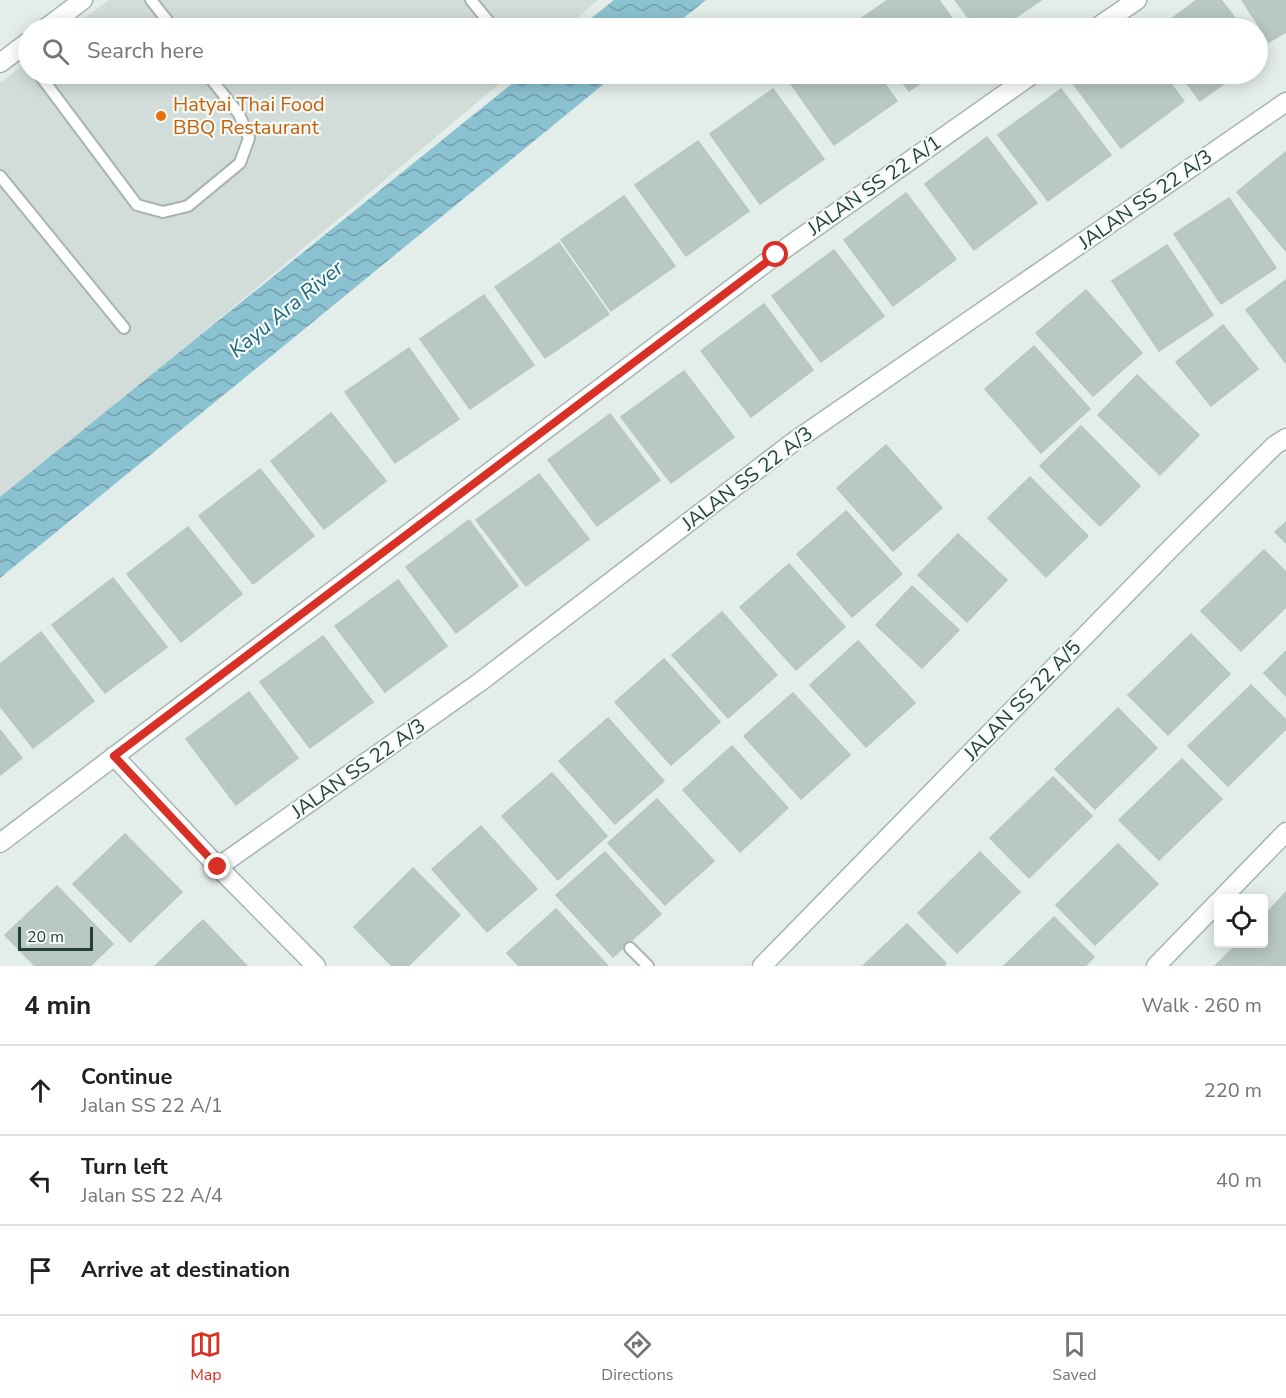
<!DOCTYPE html>
<meta charset="utf-8">
<style>
:root{--surface:#fff;--page:#f2f2f2;--text:#202124;--muted:#757577;--line:#e0e0e0;--accent:#d93025}
body{margin:0;font-family:"Nunito Sans",sans-serif;background:var(--page);color:var(--text)}
.controls{position:absolute;right:18px;bottom:18px;display:grid;overflow:hidden;border-radius:6px;box-shadow:0 3px 15px #0003}
.controls button{width:54px;height:54px;display:grid;place-items:center;padding:0;border:0;border-bottom:2px solid var(--line);background:var(--surface);color:var(--text);font:30px sans-serif}
.scale{position:absolute;left:18px;bottom:15px;width:75px;box-sizing:border-box;padding-left:6px;border:3px solid #233f3a;border-top:0;font-size:16px;line-height:21px;white-space:nowrap;color:#233f3a;-webkit-text-stroke:4px #f4faf7;paint-order:stroke}
.stop{position:absolute;width:18px;height:18px;margin:-14px;border:4px solid #d93025;border-radius:50%;background:#fff}
.stop.end{background:#d93025;border-color:#fff;box-shadow:0 2px 6px #0008}
.list{margin:0;padding:0;list-style:none}
h2{display:flex;justify-content:space-between;align-items:center;height:78px;margin:0;padding:0 24px;font-size:26px}
h2 small{font-size:20px;font-weight:400;color:var(--muted)}
.list li{display:grid;grid-template-columns:39px 1fr auto;gap:18px;align-items:center;box-sizing:border-box;height:90px;padding:0 24px;border-top:2px solid var(--line)}
.list b{display:block;font-size:22px;white-space:nowrap}
.list p{margin:0;font-size:20px;white-space:nowrap;color:var(--muted)}
.list em{font-size:20px;font-style:normal;color:var(--muted)}
.icon{flex:none;width:33px;height:33px;fill:none;stroke:currentColor;stroke-width:2;stroke-linecap:round;stroke-linejoin:round}
.map{position:relative;flex:none;width:1286px;height:966px;overflow:hidden}
.search{position:absolute;background:var(--surface);box-shadow:0 3px 15px #0003;left:18px;right:18px;top:18px;height:66px;display:flex;align-items:center;gap:15px;box-sizing:border-box;padding:0 21px;border-radius:33px;color:var(--muted);font-size:22px}
.sheet{height:348px;background:var(--surface)}
nav{display:flex;justify-content:space-around;align-items:center;box-sizing:border-box;height:84px;border-top:2px solid var(--line);background:var(--surface);font-size:16px;color:var(--muted)}
nav a{display:grid;justify-items:center;gap:3px}
nav .on{color:var(--accent)}
.map>svg:first-child{display:block}
.built{fill:#d2ddd9}
.water{fill:url(#water-waves)}
.building{fill:#b9c8c3;stroke:#b6c7c1;stroke-width:1.5}
.lines{fill:none;stroke-linecap:round;stroke-linejoin:round}
.service-casing{stroke:#a6b5b2;stroke-width:14}
.minor-casing{stroke:#a6b5b2;stroke-width:21}
.service{stroke:#fff;stroke-width:10}
.minor{stroke:#fff;stroke-width:18}
.route{stroke:#d93025;stroke-width:8}
.food-dot{fill:#e8710a;stroke:#f4faf7;stroke-width:2}
.labels{text-anchor:middle;stroke-width:4.5;stroke-linejoin:round;paint-order:stroke}
.food-label{font-size:20px;fill:#c56008;stroke:#f4faf7;text-anchor:start}
.street-label{font-size:20px;fill:#233f3a;stroke:#f4faf7}
.water-label{font-size:21px;font-style:italic;fill:#1c647c;stroke:#f4faf7}
</style>
<div class="map">
<svg width="1286" height="966" viewBox="0 0 1286 966">
<defs>
<pattern id="water-waves" width="16" height="10" patternUnits="userSpaceOnUse" patternTransform="scale(1.5)"><rect width="16" height="10" fill="#8bc2d2"/><path d="M0 5q4-4 8 0t8 0" fill="none" stroke="#719fab"/></pattern>
</defs>
<rect width="100%" height="100%" fill="#e3edea"/>
<g class="built">
<path d="M109,0H598L565,28H71Z"/>
<path d="M28,61V74H511L0,503V83Z"/>
</g>
<g class="water">
<path d="M614,0H706L671,28H579Z"/>
<path d="M524,74H616L0,578V497Z"/>
</g>
<g class="building">
<path d="M888,0H939L959,28H865L859,20Z"/>
<path d="M955,0H1041L1000,28H976Z"/>
<path d="M1197,0H1221L1243,28H1159Z"/>
<path d="M1242,0H1286V32L1269,42Z"/>
<path d="M784,74H878L897,101L834,145Z"/>
<path d="M896,74H934L909,91Z"/>
<path d="M1083,74H1163L1184,101L1121,148L1072,82Z"/>
<path d="M1180,74H1237L1200,101Z"/>
<path d="M773,89L824,159L760,204L710,134Z"/>
<path d="M1061,89L1111,155L1048,201L998,135Z"/>
<path d="M987,137L1037,203L974,250L925,184Z"/>
<path d="M698,141L749,211L686,256L635,185Z"/>
<path d="M1286,152V251L1237,192Z"/>
<path d="M906,193L956,259L893,306L844,240Z"/>
<path d="M624,196L675,266L611,311L561,240Z"/>
<path d="M1229,198L1276,268L1221,304L1174,234Z"/>
<path d="M559,243L609,314L545,358L495,287Z"/>
<path d="M1167,245L1213,315L1159,351L1112,281Z"/>
<path d="M834,250L884,316L821,362L772,296Z"/>
<path d="M1286,280V362H1285L1246,310Z"/>
<path d="M1086,290L1142,353L1093,396L1036,333Z"/>
<path d="M484,295L534,365L470,409L420,339Z"/>
<path d="M764,304L813,370L751,417L701,351Z"/>
<path d="M1223,325L1258,369L1211,406L1176,362Z"/>
<path d="M1034,346L1090,409L1041,453L985,389Z"/>
<path d="M409,348L459,419L395,463L345,392Z"/>
<path d="M684,371L734,437L671,483L621,417Z"/>
<path d="M1137,375L1199,435L1160,475L1098,415Z"/>
<path d="M331,413L386,481L324,529L271,461Z"/>
<path d="M610,414L660,480L597,526L548,460Z"/>
<path d="M1081,426L1140,486L1100,526L1040,466Z"/>
<path d="M886,445L942,508L893,551L837,488Z"/>
<path d="M260,469L314,536L253,584L199,516Z"/>
<path d="M539,474L589,539L526,586L476,520Z"/>
<path d="M1030,477L1088,536L1046,577L988,518Z"/>
<path d="M846,511L902,574L852,617L797,554Z"/>
<path d="M469,520L518,586L456,633L406,567Z"/>
<path d="M1286,522V543L1275,532Z"/>
<path d="M188,527L242,594L181,642L127,574Z"/>
<path d="M958,534L1007,580L967,622L918,575Z"/>
<path d="M1264,550L1286,572V607L1241,651L1201,611Z"/>
<path d="M789,564L845,627L796,670L740,607Z"/>
<path d="M113,578L167,647L105,693L52,625Z"/>
<path d="M398,580L447,646L385,692L335,626Z"/>
<path d="M912,586L959,630L922,668L876,625Z"/>
<path d="M722,612L777,675L728,718L672,655Z"/>
<path d="M41,632L94,701L33,748L0,706V664Z"/>
<path d="M1191,634L1230,674L1168,735L1128,695Z"/>
<path d="M323,636L373,702L310,748L260,682Z"/>
<path d="M858,641L915,703L866,747L810,685Z"/>
<path d="M1286,651V696L1264,673Z"/>
<path d="M664,659L720,722L671,765L615,702Z"/>
<path d="M1251,685L1286,720V729L1228,786L1188,746Z"/>
<path d="M249,692L298,758L236,805L186,739Z"/>
<path d="M793,693L850,755L801,799L744,736Z"/>
<path d="M1118,708L1157,748L1095,809L1055,769Z"/>
<path d="M608,718L664,781L615,824L559,761Z"/>
<path d="M0,730L22,758L0,775Z"/>
<path d="M732,746L788,808L740,852L683,790Z"/>
<path d="M1182,759L1222,799L1159,860L1119,820Z"/>
<path d="M552,773L607,836L558,880L502,816Z"/>
<path d="M1053,777L1092,816L1029,878L990,838Z"/>
<path d="M657,799L714,861L665,905L608,843Z"/>
<path d="M481,826L537,889L487,932L432,869Z"/>
<path d="M125,834L182,892L130,942L73,884Z"/>
<path d="M1118,844L1158,884L1095,945L1056,905Z"/>
<path d="M605,852L661,914L613,957L556,895Z"/>
<path d="M980,852L1020,892L957,953L918,913Z"/>
<path d="M413,868L460,915L408,966H392L354,927Z"/>
<path d="M57,886L113,944L90,966H35L5,935Z"/>
<path d="M1286,892V966H1215L1237,944H1264V916Z"/>
<path d="M556,909L608,966H519L507,953Z"/>
<path d="M1054,917L1094,957L1085,966H1004Z"/>
<path d="M203,920L247,966H155Z"/>
<path d="M907,924L946,963L944,966H863Z"/>
</g>
<g class="lines">
<defs>
<g id="service">
<path d="M151,0L173,28"/>
<path d="M471,0L489,22"/>
<path d="M39,74L137,205L163,212L188,206L240,163L249,138L239,114L207,74"/>
<path d="M0,176L124,328"/>
<path d="M630,948L648,966"/>
</g>
<g id="minor">
<path d="M46,28L83,0"/>
<path d="M1096,28L1137,0"/>
<path d="M0,63L28,42"/>
<path d="M114,756L218,867L316,966"/>
<path d="M0,843L776,255L1033,74"/>
<path d="M218,867L480,682L792,443L1286,102"/>
<path d="M1222,898L1286,832"/>
<path d="M762,966L1174,545L1275,445L1286,438"/>
<path d="M1156,966L1218,902"/>
</g>
</defs>
<use href="#service" class="service-casing"/>
<use href="#minor" class="minor-casing"/>
<use href="#service" class="service"/>
<use href="#minor" class="minor"/>
</g>
<g class="lines">
<path class="route" d="M218,867L114,756L776,255"/>
</g>
<circle class="food-dot" cx="161" cy="116" r="6"/>
<g class="labels">
<g class="food-label">
<text x="173" y="111">Hatyai Thai Food<tspan x="173" dy="23">BBQ Restaurant</tspan></text>
</g>
<g class="street-label">
<text transform="translate(874 185) rotate(-35)" y="7">JALAN SS 22 A/1</text>
<text transform="translate(1145 199) rotate(-35)" y="7">JALAN SS 22 A/3</text>
<text transform="translate(747 478) rotate(-37)" y="7">JALAN SS 22 A/3</text>
<text transform="translate(1022 700) rotate(-46)" y="7">JALAN SS 22 A/5</text>
<text transform="translate(358 768) rotate(-35)" y="7">JALAN SS 22 A/3</text>
</g>
<g class="water-label">
<text transform="translate(286 309) rotate(-39)" y="7">Kayu Ara River</text>
</g>
</g>
</svg>
<div class="controls">
<button><svg class="icon" aria-label="locate" viewBox="0 0 24 24"><circle cx="12" cy="12" r="6"/><path d="M12 2v4M12 18v4M2 12h4M18 12h4"/></svg></button>
</div>
<div class="scale">20 m</div>
<div class="stop" style="left:776px;top:255px"></div>
<div class="stop end" style="left:218px;top:867px"></div>
<div class="search"><svg class="icon" aria-label="search" viewBox="0 0 24 24"><circle cx="10" cy="10" r="6"/><path d="M15 15l6 6"/></svg>Search here</div>
</div>
<section class="sheet">
<h2>4 min<small>Walk · 260 m</small></h2>
<ul class="list">
<li><svg class="icon" aria-label="ahead" viewBox="0 0 24 24"><path d="M12 20V5M6 11l6-6 6 6"/></svg><div><b>Continue</b><p>Jalan SS 22 A/1</p></div><em>220 m</em></li>
<li><svg class="icon" aria-label="left" viewBox="0 0 24 24"><path d="M17 20v-9H6M10 6l-5 5 5 5"/></svg><div><b>Turn left</b><p>Jalan SS 22 A/4</p></div><em>40 m</em></li>
<li><svg class="icon" aria-label="arrive" viewBox="0 0 24 24"><path d="M6 21V4h12l-3 4 3 4H6"/></svg><div><b>Arrive at destination</b></div></li>
</ul>
</section>
<nav>
<a class="on"><svg class="icon" aria-label="map" viewBox="0 0 24 24"><path d="M3 6l6-2 6 2 6-2v14l-6 2-6-2-6 2zM9 4v14M15 6v14"/></svg>Map</a>
<a><svg class="icon" aria-label="directions" viewBox="0 0 24 24"><path d="M12 3l9 9-9 9-9-9zM9 14v-3h6M13 9l2 2-2 2"/></svg>Directions</a>
<a><svg class="icon" aria-label="saved" viewBox="0 0 24 24"><path d="M7 4h10v16l-5-4-5 4z"/></svg>Saved</a>
</nav>
